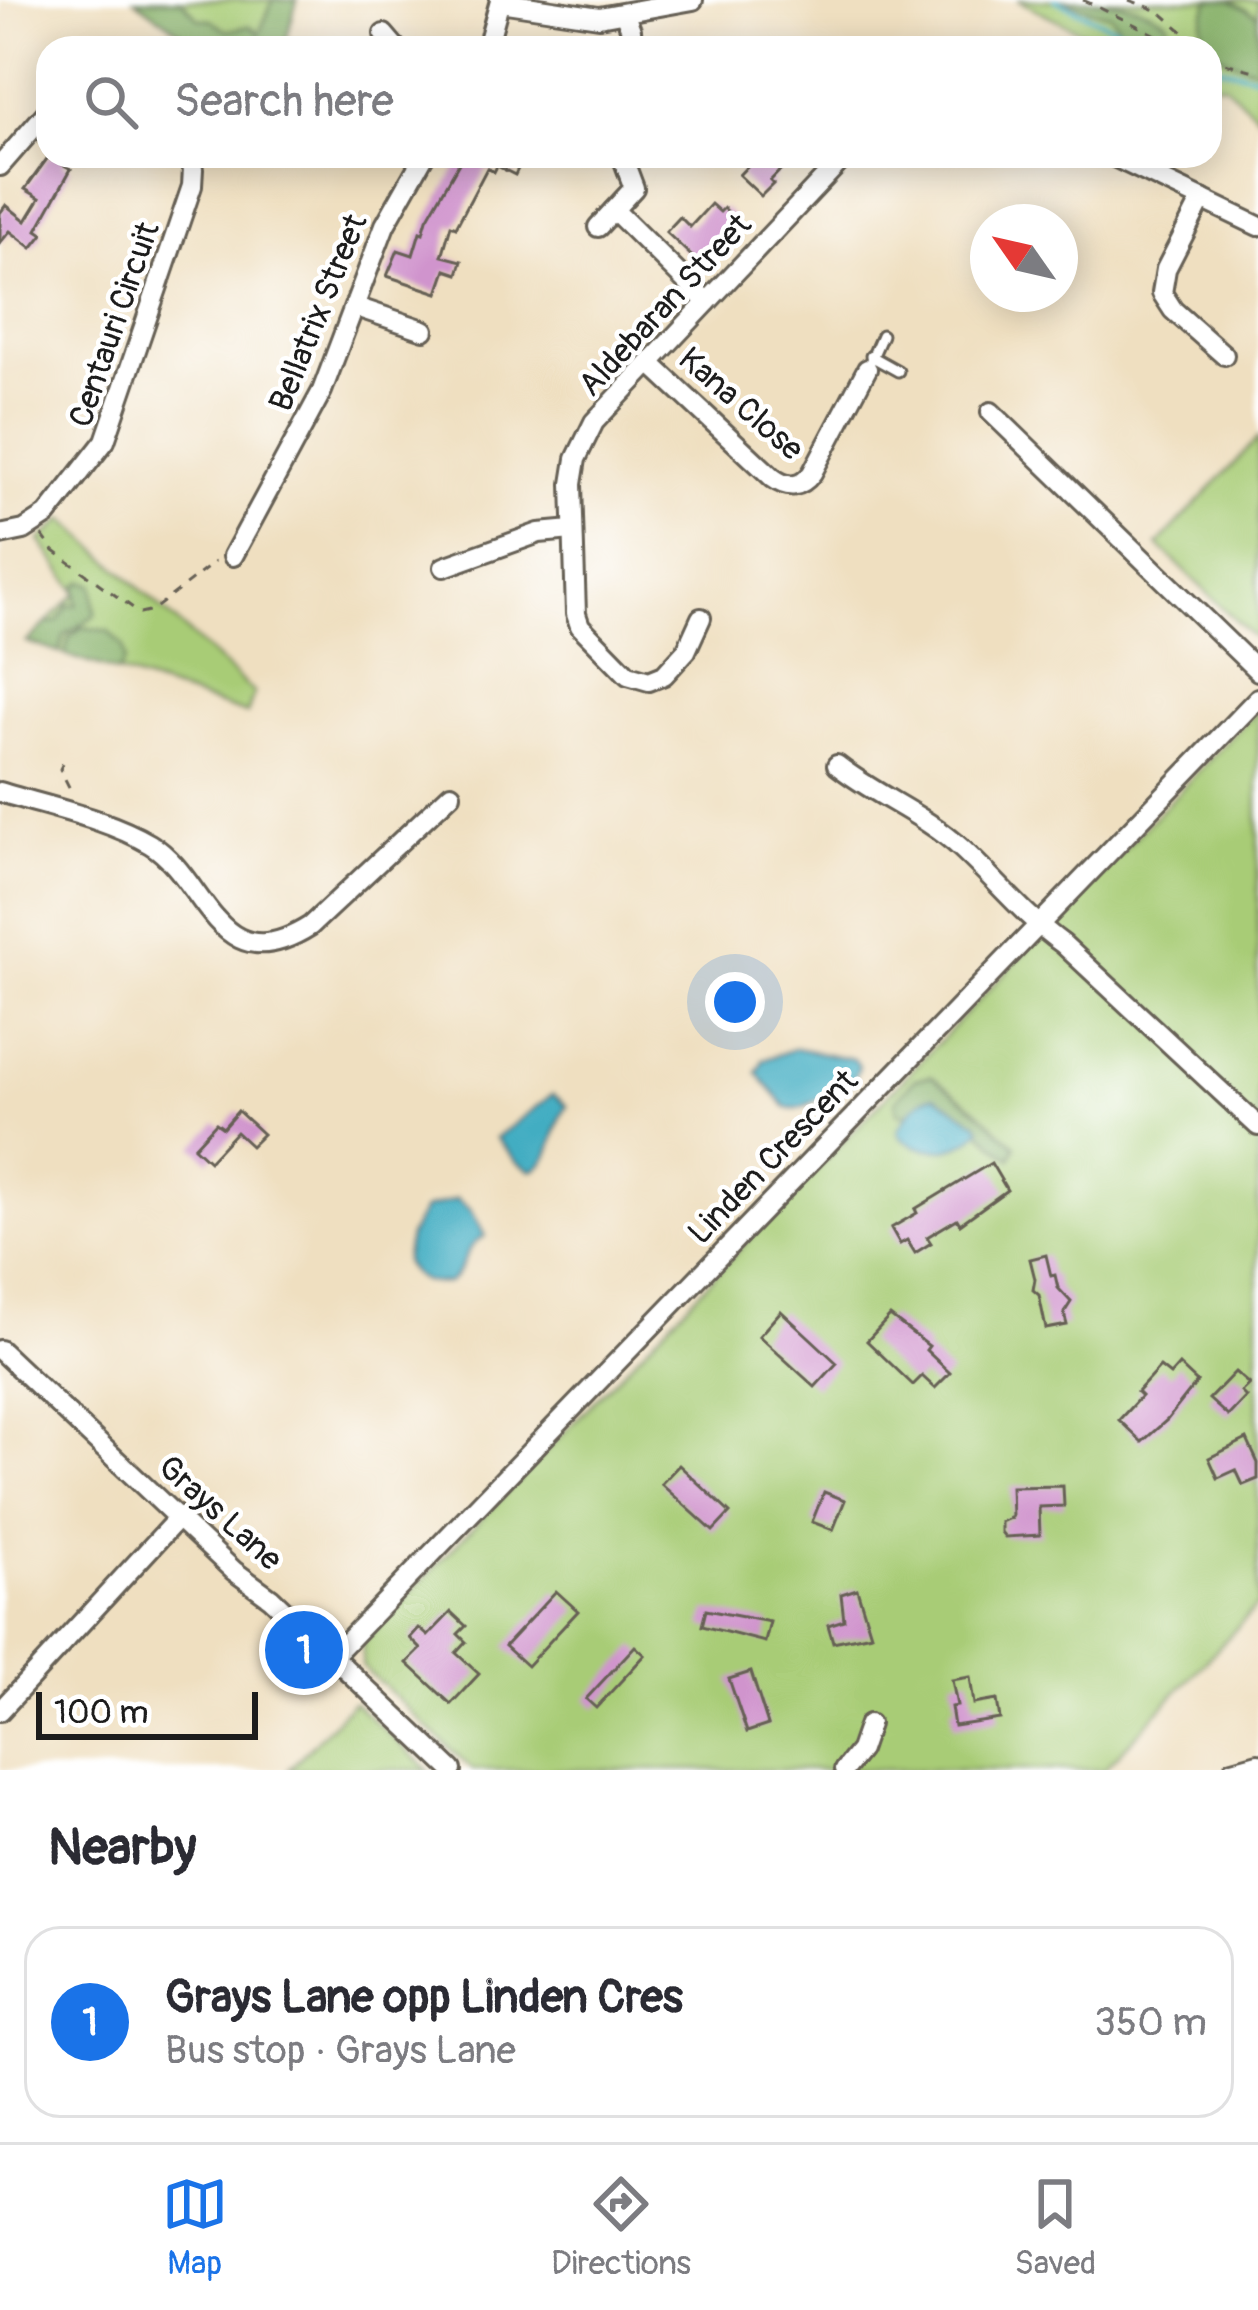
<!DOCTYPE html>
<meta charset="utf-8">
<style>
:root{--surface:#fff;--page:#f2f2f3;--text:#2b2b33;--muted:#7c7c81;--line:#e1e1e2;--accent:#1a73e8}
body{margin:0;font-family:Pangolin,sans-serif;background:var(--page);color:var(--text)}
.compass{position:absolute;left:970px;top:204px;width:108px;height:108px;border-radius:50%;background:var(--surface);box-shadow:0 6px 30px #0003;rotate:304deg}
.scale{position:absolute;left:36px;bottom:30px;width:222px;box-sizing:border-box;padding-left:12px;border:6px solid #1c1c1c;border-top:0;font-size:33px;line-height:42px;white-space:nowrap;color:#1c1c1c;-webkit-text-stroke:9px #fff;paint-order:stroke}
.you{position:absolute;left:735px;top:1002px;width:42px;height:42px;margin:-30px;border:9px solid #fff;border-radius:50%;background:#1a73e8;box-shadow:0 0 0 18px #1a73e833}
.badge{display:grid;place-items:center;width:78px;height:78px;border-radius:50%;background:var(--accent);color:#fff;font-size:39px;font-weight:700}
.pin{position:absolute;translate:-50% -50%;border:6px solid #fff;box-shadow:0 3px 12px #0006}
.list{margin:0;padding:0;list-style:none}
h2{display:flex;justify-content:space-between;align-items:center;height:156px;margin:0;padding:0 48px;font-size:51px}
h2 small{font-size:39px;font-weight:400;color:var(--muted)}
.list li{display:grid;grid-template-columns:78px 1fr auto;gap:36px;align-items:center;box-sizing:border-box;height:192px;margin:0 24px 24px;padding:0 24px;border:3px solid var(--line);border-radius:36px}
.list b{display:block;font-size:45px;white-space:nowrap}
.list p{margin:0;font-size:39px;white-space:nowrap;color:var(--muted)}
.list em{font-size:39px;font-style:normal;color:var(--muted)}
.icon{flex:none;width:66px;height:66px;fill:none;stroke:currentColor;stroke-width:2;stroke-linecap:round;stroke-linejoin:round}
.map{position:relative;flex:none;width:1258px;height:1770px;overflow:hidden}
.search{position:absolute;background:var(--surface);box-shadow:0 6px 30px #0003;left:36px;right:36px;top:36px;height:132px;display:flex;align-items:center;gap:30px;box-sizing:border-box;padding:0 42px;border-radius:36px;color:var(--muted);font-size:45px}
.sheet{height:372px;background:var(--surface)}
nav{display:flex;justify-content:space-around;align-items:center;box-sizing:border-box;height:168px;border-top:3px solid var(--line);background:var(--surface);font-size:33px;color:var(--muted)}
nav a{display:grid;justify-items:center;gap:6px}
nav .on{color:var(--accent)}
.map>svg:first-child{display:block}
.green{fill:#a8cc76;stroke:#627449;stroke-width:3}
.forest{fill:#86b067;stroke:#516642;stroke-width:3}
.water{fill:#42adc2;stroke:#2f646f;stroke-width:3}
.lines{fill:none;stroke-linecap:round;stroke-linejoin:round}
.stream{stroke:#42adc2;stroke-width:4.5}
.building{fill:#d094cd}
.lane-casing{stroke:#666055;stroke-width:15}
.street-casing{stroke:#666055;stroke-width:24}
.path{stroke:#666055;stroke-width:3;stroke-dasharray:9 9;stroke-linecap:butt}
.lane{stroke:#fff;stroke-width:9}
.street{stroke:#fff;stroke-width:18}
.labels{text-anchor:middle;stroke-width:9;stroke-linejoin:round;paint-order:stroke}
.street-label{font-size:33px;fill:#1c1c1c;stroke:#fff}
</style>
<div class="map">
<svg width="1258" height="1770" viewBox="0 0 1258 1770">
<rect width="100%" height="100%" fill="#fff"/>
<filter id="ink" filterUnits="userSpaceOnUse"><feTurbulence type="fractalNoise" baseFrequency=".00833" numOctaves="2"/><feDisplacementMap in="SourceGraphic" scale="24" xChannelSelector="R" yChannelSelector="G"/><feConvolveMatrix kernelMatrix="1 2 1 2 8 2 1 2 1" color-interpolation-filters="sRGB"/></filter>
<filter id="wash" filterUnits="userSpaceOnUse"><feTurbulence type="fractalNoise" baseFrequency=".004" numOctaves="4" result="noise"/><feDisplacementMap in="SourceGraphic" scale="48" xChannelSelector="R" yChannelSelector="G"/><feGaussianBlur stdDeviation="2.7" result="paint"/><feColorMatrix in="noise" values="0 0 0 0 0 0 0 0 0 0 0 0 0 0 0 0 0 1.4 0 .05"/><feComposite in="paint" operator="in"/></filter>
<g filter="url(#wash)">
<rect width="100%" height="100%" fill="#efdfc0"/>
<g class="green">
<path d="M135,0H297L284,48H203Z"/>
<path d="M1017,0H1258V116L1225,85L1210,83V48H1115Z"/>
<path d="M1258,438V642L1158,545Z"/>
<path d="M64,519L254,693L247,714L27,642L77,593L40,540Z"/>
<path d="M1258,709V1605L1104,1770H473L362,1666L363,1642Z"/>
<path d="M353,1702L429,1770H288Z"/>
</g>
<g class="forest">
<path d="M135,0H181L199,19H210L227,31L250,26L259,34L273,0H297L284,48H203Z"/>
<path d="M1058,0C1096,0 1138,0 1168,22L1163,41L1127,39L1111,15Z"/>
<path d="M1210,0H1229L1258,16V69C1217,60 1188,43 1210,0Z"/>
<path d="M83,581L93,585L95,615L64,636L60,653L27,642L46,624L57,622L69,605H77L76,586Z"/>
<path d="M82,627L108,631L123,646L125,660L118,672L65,655L69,638Z"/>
<path d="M931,1076L976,1109L1016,1146L1011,1159L966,1119L927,1100L908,1115L897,1113L895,1101L915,1079Z"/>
</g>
<g class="water">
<path d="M796,1048L854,1059L859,1066L853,1082L838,1095C818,1091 807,1114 786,1107L757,1073L763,1060Z"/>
<path d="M553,1094L567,1106C550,1129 557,1159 532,1171L517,1162L496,1138Z"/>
<path d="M935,1095L978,1123L981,1129C961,1153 925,1157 900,1137L898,1130C908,1114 916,1099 935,1095Z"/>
<path d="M457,1199L471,1210L485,1236C460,1250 468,1268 448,1283C429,1285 412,1280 404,1261L409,1236L424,1209Z"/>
</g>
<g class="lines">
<g class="stream">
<path d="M1055,0L1158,48"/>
<path d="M1210,65L1258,76"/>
</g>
</g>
<g id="blocks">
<g class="building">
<path d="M49,156H70L62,164L71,169L37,230L43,234L32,248L10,231L0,243V213L6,205L26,221L40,198L25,189Z"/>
<path d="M463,156H524L515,175L497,166L494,172L487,168L456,227L451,225L442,256L462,261L458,274L446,270L438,293L387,276L398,250L413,255L420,232L423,233L427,219Z"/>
<path d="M757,156H794L770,181L773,184L761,196L739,175Z"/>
<path d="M711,204L720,212L724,208L735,219L701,265L666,232L680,217L690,227Z"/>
<path d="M238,1111L263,1134L251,1146L236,1132L209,1161L194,1147L216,1123L223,1128Z"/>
<path d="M991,1163L1007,1190L960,1224L957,1219L927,1237L931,1243L915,1253L907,1240L900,1244L891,1228L917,1213L915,1209Z"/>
<path d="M1046,1255L1051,1276L1055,1275L1058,1288L1071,1302L1064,1313L1067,1325L1046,1329L1039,1295L1033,1290L1035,1279L1030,1259Z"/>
<path d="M781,1311L837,1363L815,1387L759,1336Z"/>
<path d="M890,1316L929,1346L926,1350L950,1373L935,1388L922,1376L913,1385L867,1341Z"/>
<path d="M1179,1365L1197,1382L1167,1420L1142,1442L1119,1420L1141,1396L1137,1392L1160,1367L1170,1375Z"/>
<path d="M1235,1372L1249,1384L1241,1392L1246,1397L1228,1416L1209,1399Z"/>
<path d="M1247,1439L1258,1463V1479L1243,1485L1236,1470L1218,1478L1209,1458Z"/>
<path d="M679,1465L730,1513L713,1531L661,1484Z"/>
<path d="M1063,1486L1064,1506L1039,1507L1040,1535L1005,1537L1001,1532V1522L1012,1517L1011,1487Z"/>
<path d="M824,1492L845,1500L833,1530L812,1522Z"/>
<path d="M857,1589L871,1634L833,1642L828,1625L844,1620L841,1594Z"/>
<path d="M556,1591L578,1611L527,1666L505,1646Z"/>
<path d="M706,1610L770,1622L765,1642L702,1626Z"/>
<path d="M451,1612L466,1626L458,1634L466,1642L456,1653L479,1674L451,1704L407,1663L421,1649L410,1638L419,1628L428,1636Z"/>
<path d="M635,1646L645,1655L596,1708L586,1699Z"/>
<path d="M751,1672L768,1725L747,1732L729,1679Z"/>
<path d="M970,1677L974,1704L997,1700L1000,1719L954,1726L951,1707L957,1706L952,1680Z"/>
</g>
</g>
</g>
<g filter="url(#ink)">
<use href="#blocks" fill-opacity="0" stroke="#666055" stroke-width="3"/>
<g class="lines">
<defs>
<g id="lane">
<path d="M871,356L898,371"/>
<path d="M867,369L882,335"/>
</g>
<g id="street">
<path d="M500,2L599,17L693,0"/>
<path d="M625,15L631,30L632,48"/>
<path d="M384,34L396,48"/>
<path d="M487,48L500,0"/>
<path d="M1112,156L1258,226"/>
<path d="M0,166L48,111"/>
<path d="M1202,199L1166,269L1162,293L1173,310L1224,355"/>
<path d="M614,210L707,302"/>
<path d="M598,227L634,188L622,156"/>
<path d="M356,307L424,330"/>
<path d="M650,363L773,478C788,489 801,488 812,473L867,369"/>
<path d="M991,412L1258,671"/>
<path d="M0,535L24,530L47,515L105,441L192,186L193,169L187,156"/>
<path d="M233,556L322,391L385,225L424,156"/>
<path d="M444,567L539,533L572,530"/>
<path d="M701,618L686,651L664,675L649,681L628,675L580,626L576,614L572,484L576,459L594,422L845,156"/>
<path d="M837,765C876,796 924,814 961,848C996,880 1024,916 1063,944L1258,1126"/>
<path d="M0,792C48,807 106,818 150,844C207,878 217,985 310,926L451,794"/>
<path d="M0,1350L234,1571L271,1598L452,1770"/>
<path d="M331,1658L1258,698"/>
<path d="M0,1711L179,1517"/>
<path d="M844,1770L860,1750L869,1724"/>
<path d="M1233,1770L1258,1763"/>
</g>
</defs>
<use href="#lane" class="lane-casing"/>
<use href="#street" class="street-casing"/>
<g class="path">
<path d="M1083,0L1167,40L1184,36"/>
<path d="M1129,0L1159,11L1202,48"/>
<path d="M1210,54L1221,62L1258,72"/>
<path d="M42,535L54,551L140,613L153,610L215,562"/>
<path d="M63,763L60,769L71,791"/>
</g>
<use href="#lane" class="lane"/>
<use href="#street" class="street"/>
</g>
</g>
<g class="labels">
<g class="street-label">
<text transform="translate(664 304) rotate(-47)" y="12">Aldebaran Street</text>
<text transform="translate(317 312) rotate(-68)" y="12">Bellatrix Street</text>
<text transform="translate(113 324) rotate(-71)" y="12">Centauri Circuit</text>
<text transform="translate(742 403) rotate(41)" y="12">Kana Close</text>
<text transform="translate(772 1156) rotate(-46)" y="12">Linden Crescent</text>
<text transform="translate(221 1512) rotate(42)" y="12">Grays Lane</text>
</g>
</g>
</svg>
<svg class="compass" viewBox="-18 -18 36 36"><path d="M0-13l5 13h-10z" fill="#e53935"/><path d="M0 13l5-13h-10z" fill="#7c7c81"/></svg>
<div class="scale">100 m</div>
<div class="you"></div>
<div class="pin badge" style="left:304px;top:1650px">1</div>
<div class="search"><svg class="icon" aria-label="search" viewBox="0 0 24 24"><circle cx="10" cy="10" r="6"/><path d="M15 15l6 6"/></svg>Search here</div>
</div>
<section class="sheet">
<h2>Nearby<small></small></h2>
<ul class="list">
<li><span class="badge">1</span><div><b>Grays Lane opp Linden Cres</b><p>Bus stop · Grays Lane</p></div><em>350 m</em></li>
</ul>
</section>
<nav>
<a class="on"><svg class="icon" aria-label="map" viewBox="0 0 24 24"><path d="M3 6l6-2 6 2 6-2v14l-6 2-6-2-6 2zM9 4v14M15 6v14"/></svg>Map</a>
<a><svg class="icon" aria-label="directions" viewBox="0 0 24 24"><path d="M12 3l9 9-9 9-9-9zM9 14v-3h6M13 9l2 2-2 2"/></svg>Directions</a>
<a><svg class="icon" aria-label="saved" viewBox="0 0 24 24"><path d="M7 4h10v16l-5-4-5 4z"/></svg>Saved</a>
</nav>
